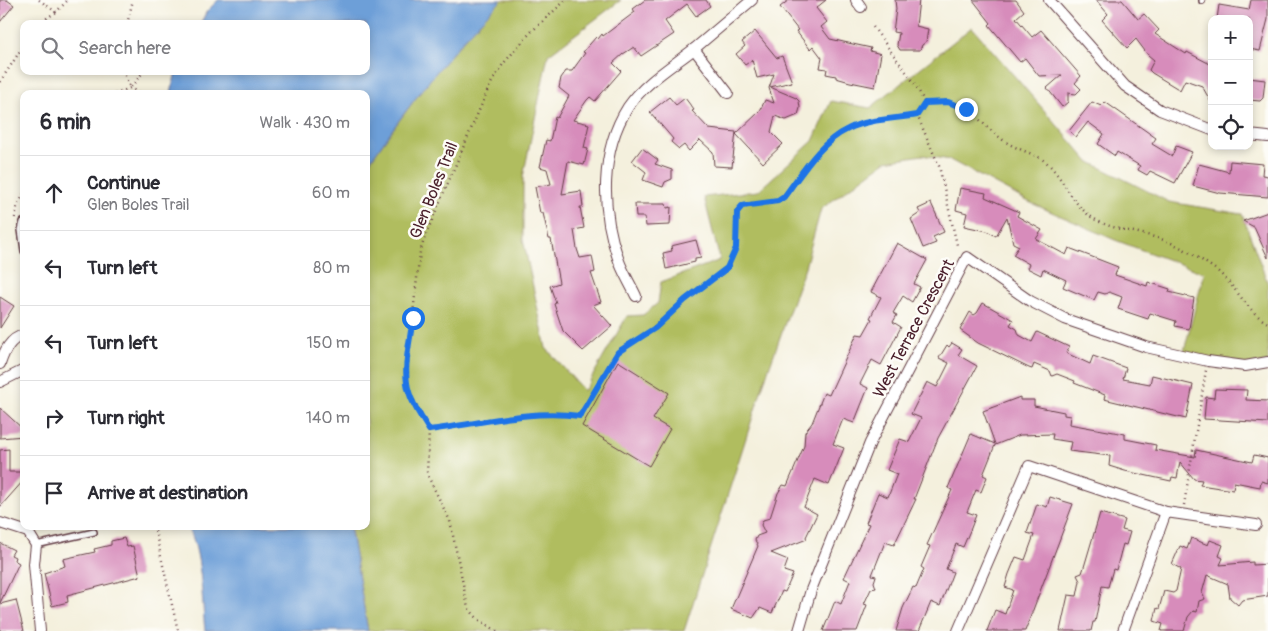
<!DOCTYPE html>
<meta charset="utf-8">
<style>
:root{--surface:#fff;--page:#f2f2f3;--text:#2b2b33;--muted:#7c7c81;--line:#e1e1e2}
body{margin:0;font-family:Pangolin,sans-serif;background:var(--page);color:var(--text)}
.controls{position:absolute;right:15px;top:15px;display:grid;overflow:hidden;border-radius:10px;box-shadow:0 2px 8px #0003}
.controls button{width:45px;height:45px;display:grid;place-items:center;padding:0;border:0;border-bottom:1px solid var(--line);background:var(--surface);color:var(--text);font:25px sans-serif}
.stop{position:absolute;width:15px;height:15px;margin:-11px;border:4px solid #1a73e8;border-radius:50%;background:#fff}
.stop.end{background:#1a73e8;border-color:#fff;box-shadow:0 1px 5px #0008}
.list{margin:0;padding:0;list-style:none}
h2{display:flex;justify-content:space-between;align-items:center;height:65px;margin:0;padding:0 20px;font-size:21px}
h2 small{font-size:16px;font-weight:400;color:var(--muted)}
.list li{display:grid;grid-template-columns:32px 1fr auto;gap:15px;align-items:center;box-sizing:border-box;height:75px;padding:0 20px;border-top:1px solid var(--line)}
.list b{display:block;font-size:19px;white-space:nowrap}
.list p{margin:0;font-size:16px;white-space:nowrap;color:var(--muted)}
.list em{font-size:16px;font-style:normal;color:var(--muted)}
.icon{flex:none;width:28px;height:28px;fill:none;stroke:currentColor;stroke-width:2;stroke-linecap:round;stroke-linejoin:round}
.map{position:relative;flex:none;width:1268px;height:631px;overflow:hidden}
.search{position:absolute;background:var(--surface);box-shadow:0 2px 8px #0003;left:20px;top:20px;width:350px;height:55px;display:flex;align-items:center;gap:12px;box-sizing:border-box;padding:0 18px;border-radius:10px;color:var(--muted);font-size:19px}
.panel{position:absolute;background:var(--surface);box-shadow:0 2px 8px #0003;left:20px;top:90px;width:350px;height:440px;border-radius:10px}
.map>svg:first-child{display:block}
.green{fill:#b0bd5e;stroke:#7d6e44}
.water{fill:#6d9fd8;stroke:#5c5f82}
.building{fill:#d78cbb}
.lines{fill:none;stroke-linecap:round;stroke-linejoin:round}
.lane-casing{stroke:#643e46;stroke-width:8}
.street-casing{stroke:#643e46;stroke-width:12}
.path{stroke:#643e46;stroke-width:2.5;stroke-dasharray:1 4;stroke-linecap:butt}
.lane{stroke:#fff;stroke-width:5}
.street{stroke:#fff;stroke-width:10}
.route{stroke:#1a73e8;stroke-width:6}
.labels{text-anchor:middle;stroke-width:5;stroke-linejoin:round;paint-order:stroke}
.street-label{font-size:16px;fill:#4a1f2b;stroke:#fdfcf7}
</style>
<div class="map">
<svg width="1268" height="631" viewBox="0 0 1268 631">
<rect width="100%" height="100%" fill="#fdfcf7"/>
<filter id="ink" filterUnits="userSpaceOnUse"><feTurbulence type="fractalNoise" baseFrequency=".02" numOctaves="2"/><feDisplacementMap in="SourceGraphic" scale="10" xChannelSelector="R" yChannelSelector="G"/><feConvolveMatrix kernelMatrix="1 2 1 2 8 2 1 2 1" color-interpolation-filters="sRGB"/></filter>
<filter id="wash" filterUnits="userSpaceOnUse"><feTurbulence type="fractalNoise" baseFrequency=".0096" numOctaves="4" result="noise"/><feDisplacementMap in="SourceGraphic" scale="20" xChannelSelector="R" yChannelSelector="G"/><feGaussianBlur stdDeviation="1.12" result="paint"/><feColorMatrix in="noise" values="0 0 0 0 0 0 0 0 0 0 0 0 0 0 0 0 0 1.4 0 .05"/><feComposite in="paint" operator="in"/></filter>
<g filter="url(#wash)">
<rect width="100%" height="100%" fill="#f4f0dd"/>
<path class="green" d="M502,0H621L548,55L523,177V239L546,348L584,391L627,316L643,315L658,303L661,282L720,260L704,197L758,191L813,141L831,101L870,108L972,27L1088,161L1169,202L1242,214L1268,284V362L1245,366L1183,355L1204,273L1115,240L1029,202L950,160L922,155L886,161L821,209L805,267L763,385L684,631H368L350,526H366V167C407,108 450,50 502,0Z"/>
<g class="water">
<path d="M218,0H502C450,50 407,108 366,167V94H171L176,71H366V24H200L207,11Z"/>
<path d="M187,526H350L368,631H205C202,604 202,548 187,526Z"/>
</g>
<g id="blocks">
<g class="building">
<path d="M0,0H7L14,5L0,22Z"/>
<path d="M645,0H706L710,6L696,16L687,4L665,21L674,34L641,56L634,47L623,54L613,63L621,71L595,101L590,97L587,100L573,120L589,124L584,148L588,149L584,165L568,161L562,194L581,191L583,207H580L584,228L574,230L577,249L580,258L592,256L595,272L591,273L601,302L593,305L612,326L583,351L563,331L554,304L556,303L550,286L559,283L551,239H549L543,213H540L535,187L551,184L547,169L540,167L546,140L550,141L555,117L557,118L569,96L559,88L561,78L566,71H572L585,53L583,52L596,37L598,39L602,34L603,36L635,12L633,9Z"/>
<path d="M789,0H826L816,8L827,22L821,27L830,39L871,48L870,51L881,54L875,87L850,82L836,78V76L826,74L827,69L820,68L822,58L813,46L810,49L796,31L798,30L780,7Z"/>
<path d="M895,0H919L916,26L928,29L926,42L922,45L920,50H900L897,45L899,33L893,32L896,9Z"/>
<path d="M973,0H1016L1024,11L1016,18L1032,37L1041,30L1081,76L1075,83L1081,89L1076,94L1068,93V102L1062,107L1047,88L1062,75L1039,76L1025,58L1020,62L989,25L991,23Z"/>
<path d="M1096,0H1122L1138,19L1144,14L1159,30L1155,34L1186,54L1187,52L1212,65V104L1202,86L1185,80L1180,90L1152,73L1149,70L1154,60L1148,55L1136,39L1127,48L1102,20L1108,14Z"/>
<path d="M1251,0H1268V19L1260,51L1249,49V19H1217L1219,5L1249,10Z"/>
<path d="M755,31L777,58L782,56L792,82L770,87L796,98L799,101L800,108L798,115L786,120L775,116L771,132L783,144L763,163L736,134L760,111L765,100L774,103L769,88L774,74L757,78L752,60L745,65L736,54L745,46L742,42Z"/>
<path d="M1249,78L1265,80L1263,98L1260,101L1249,100Z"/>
<path d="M669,97L676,105L685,98L694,110L692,111L709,129L736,132L732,167L714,166L713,152L700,140L689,151L684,145L679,149L671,142L673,139L650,112Z"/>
<path d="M1092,102L1101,106L1105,102L1156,138L1152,144L1172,156L1176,146L1192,152L1175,183L1150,171L1147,175L1138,170L1140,166L1117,152L1115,156L1098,144L1104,134L1088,122L1076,137L1069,131Z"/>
<path d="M642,148L658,160L655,164L672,170V179L665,182L663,187L643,180L646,172L632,161Z"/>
<path d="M1230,161L1263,164L1262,175L1268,176V197L1220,193L1193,186L1199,164L1229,172Z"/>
<path d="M960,188L986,193L985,197L1019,212L1017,216L1042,230L1036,239L1066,255L1069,248L1118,267L1115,275L1147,286L1148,282L1170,289L1169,292L1194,298L1189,329L1175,326L1176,321L1150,313L1148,319L1118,309L1122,297L1109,292L1105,294L1098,292L1094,300L1063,287L1066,280L1043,269L1041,275L1027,268L1029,264L1013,255L1019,246L1013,243L1007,217L996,236L987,231L964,226L967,213L956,210Z"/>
<path d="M931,203L944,232L933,237L936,243L923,248L911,219L920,213L918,209Z"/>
<path d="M635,204H666L667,208L671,207L670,225L646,226L645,217H636Z"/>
<path d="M1268,212V258L1254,227L1243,221Z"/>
<path d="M696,240L701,258L695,259V262L666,269L663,253L672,251L671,246Z"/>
<path d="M897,243L927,260L914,284L920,287L912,302L903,296L893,313L897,315L893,322L901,327L881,365L872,360L860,384L868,388L854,423L843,419L833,444L844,448L829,485L815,479L804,507L817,514L806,537L807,539L771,553L788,560L784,571L793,574L785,592L782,591L772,613L760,608L753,618L731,609L758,546L755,540L757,536L765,533L761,525L763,520L770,518L778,493L783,485L787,486L804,446L805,432L812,423L824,393L829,395L857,334L863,335L872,319L870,318L881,297L871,292Z"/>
<path d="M0,297L14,306L0,328Z"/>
<path d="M983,303L1013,320L1010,325L1017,329L1019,335L1032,342L1037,332L1069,347L1066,353L1090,364L1093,356L1126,368L1123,379L1150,384L1152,375L1193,385L1186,419L1104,399L1105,395L1074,383L1075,381L1057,374L1052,376L1050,371L1034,364L1032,369L1029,368L978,343L960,330L970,312L974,315L977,313Z"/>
<path d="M952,343L962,349L958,355L977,366L938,438L914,499H916L894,545L885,542L872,575L876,576L874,582L876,588L871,589L864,604L867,605L857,631H823L835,601L841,604L850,581L844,578L869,524L866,523L878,493L888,497L897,474L887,470L900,439L909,442L921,418L911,414L927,382L937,387L949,363L939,358L947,345L949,347Z"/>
<path d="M618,361L669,393L653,419L670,429L649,466L582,426Z"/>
<path d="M1215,389L1247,390L1246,400L1268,401V423L1204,419L1206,397L1214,398Z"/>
<path d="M1020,397V400H1034V406L1064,412V415L1070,416L1069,424L1125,434V439L1156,445L1155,450L1195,457L1196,450L1252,462L1254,455L1268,458V483L1261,481L1260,487L1234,482L1233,490L1200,485L1202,480L1194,479L1180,462L1177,478L1172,477L1171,481L1125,471L1109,466L1110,456L1069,451L1071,442L1052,439L1053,434L1020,435L995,445L983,475L987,477L981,492L976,490L967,512L976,515L971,528L963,547L956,544L946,569L953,572L940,606L931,602L919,631H896L903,608L913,587L916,588L924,569L921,567L930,546L927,545L952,490L948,488L971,434L995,444L983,411Z"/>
<path d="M0,408L24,430V436L0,438Z"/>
<path d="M9,449V472H24V480L0,507V450Z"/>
<path d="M1050,497L1073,504L1025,631H987L995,610L1005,614L1013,590L1005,587L1009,574L1016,557L1025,560L1034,535L1027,533L1037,504L1047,507Z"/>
<path d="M1100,513L1125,520L1122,530L1130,532L1126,545L1123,544L1116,570L1113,569L1108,587L1102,586L1095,622H1093L1091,631H1060L1068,595L1077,596L1080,581L1077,575L1082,573L1084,567Z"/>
<path d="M124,538L127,547L133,546L140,576L67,595L68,602L52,606L44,573L65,566L63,559L95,552L94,549L111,545V541Z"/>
<path d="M1191,538L1208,545L1210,540L1223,545L1219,556L1223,558L1220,565L1253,562V565L1268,564V596L1242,600L1238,605L1230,598L1228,584L1207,575L1202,593L1205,599L1199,601L1197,612L1193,611L1188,617L1184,631H1161L1163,624L1154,621L1157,608L1159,609L1164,591L1173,593L1176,591L1181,569L1172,564L1180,546L1187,549Z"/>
<path d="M0,543L14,550L11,555L15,557L14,560L19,563L0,603Z"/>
<path d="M16,600L24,631H0V604Z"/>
</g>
</g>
</g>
<g filter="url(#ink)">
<use href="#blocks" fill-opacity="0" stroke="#643e46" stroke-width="1"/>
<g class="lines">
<defs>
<g id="lane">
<path d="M1202,1V0"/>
<path d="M23,222L21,230L24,251"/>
<path d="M36,545L94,532"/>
</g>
<g id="street">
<path d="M856,0L861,7"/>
<path d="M1049,0L1125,86L1160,110L1212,130"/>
<path d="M694,49L728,93"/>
<path d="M1249,135L1268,137"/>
<path d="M636,296C630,283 622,271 618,258C601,210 600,151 628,107C644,83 671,67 694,49C713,33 733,16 752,0"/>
<path d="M0,364C4,352 10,338 24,335"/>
<path d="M0,382L24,370"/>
<path d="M0,523L28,532L36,545L34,564L40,631"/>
<path d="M799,631L811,590L870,443L967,257L1030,301L1065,319L1146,347L1208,361L1245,366L1268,362"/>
<path d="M958,631L1029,466L1166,512L1256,525"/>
<path d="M1123,631L1166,512"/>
</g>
</defs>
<use href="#lane" class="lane-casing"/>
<use href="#street" class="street-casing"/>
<g class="path">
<path d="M39,0L56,12L68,0"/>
<path d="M38,24L56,12"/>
<path d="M127,24L133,0"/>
<path d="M196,24L199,21"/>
<path d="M123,71L130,88L144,71"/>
<path d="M0,82L24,45"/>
<path d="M115,94L130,88L143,94"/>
<path d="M925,103C972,97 974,121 1006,142C1021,152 1041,154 1052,168C1068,187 1074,207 1096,220C1114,230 1135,231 1154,237C1177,243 1196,256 1215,269C1234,283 1248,313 1268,323"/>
<path d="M917,115L939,166L957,245"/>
<path d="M15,218L17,207L24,194"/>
<path d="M429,430C480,424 528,409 580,416L618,351L655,328L685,300L727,268L736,248L737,212L742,206L778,201L784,197C802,173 820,142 848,129C868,119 895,119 917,115L925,103L915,84L873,27"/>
<path d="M1184,505L1206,370"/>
<path d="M154,526L178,631"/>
<path d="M497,631L478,619L468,608L450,521L427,474L429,430L408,390L407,366L420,252L426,234L490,85L503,64L530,33L566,0"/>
</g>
<use href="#lane" class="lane"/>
<use href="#street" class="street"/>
</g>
</g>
<g class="lines" filter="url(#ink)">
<path class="route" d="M413,318C410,341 402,370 409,392C413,406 422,418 429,430C480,424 528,409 580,416L618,352L655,328L685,300L727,268L736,248L737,212L742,206L778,201L784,197C802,173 820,142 848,129C868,119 895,119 917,115L925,103L948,102L966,109"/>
</g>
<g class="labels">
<g class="street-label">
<text transform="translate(433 190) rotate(-68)" y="6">Glen Boles Trail</text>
<text transform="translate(913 328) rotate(-62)" y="6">West Terrace Crescent</text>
</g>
</g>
</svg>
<div class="controls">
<button>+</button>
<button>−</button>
<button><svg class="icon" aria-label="locate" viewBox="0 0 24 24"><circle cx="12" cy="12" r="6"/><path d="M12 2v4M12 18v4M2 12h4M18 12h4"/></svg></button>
</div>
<div class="stop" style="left:413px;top:318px"></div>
<div class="stop end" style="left:966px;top:109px"></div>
<div class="search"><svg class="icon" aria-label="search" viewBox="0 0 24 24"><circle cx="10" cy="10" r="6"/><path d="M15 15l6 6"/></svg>Search here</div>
<section class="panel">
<h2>6 min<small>Walk · 430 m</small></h2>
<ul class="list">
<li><svg class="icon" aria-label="ahead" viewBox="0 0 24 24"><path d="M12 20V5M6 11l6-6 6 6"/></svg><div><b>Continue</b><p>Glen Boles Trail</p></div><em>60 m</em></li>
<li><svg class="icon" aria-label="left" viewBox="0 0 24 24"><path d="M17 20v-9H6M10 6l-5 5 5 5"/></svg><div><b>Turn left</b></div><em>80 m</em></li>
<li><svg class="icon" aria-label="left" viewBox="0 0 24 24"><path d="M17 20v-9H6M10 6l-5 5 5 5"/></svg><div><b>Turn left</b></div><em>150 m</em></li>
<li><svg class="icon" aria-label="right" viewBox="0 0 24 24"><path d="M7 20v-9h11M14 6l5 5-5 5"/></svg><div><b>Turn right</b></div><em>140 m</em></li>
<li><svg class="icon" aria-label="arrive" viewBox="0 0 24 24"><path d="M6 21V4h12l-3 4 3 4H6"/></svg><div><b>Arrive at destination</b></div></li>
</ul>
</section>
</div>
